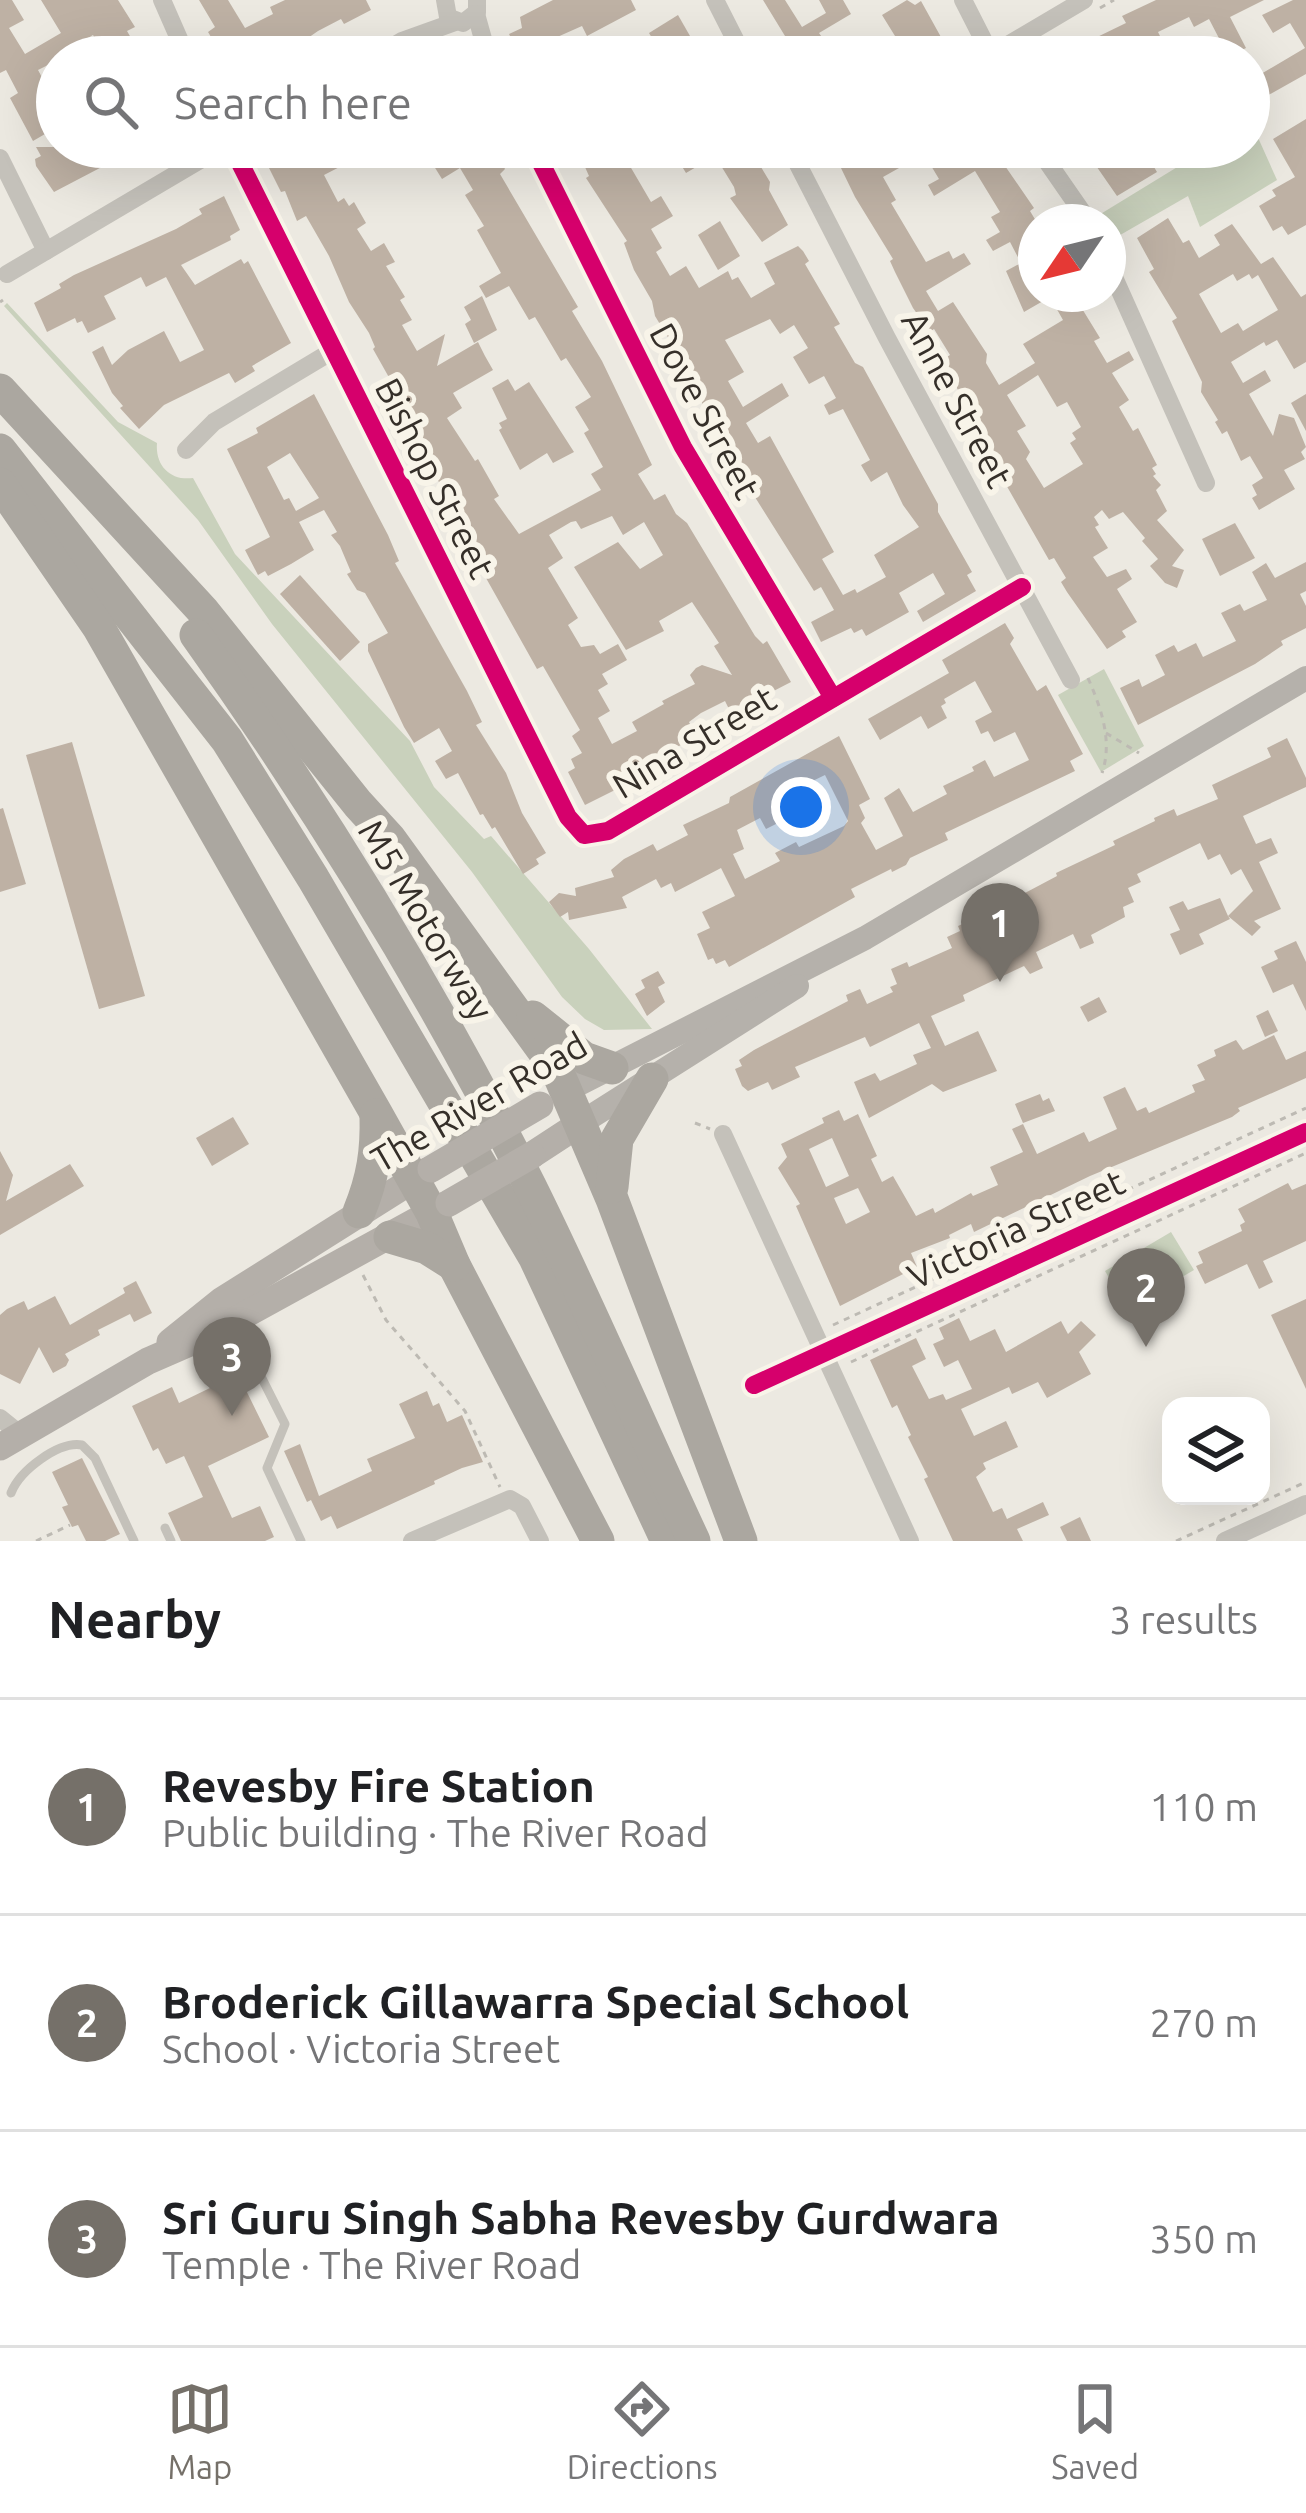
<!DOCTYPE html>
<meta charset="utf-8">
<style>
:root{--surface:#fff;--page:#f6f6f6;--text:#202124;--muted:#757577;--line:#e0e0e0;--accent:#757069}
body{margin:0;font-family:Ubuntu,sans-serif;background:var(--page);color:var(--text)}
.controls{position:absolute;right:36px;bottom:36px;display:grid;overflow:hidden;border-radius:24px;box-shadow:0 12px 48px #0002}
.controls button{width:108px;height:108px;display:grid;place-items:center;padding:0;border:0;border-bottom:3px solid var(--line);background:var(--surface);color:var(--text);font:60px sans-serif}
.compass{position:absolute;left:1018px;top:204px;width:108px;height:108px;border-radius:50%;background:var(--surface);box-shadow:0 12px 48px #0002;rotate:235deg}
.you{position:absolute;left:801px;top:807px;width:42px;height:42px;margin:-30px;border:9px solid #fff;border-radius:50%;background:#1a73e8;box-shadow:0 0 0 18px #1a73e833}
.badge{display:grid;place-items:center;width:78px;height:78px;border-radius:50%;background:var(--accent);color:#fff;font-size:39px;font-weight:700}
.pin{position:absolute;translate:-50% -99px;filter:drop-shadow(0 3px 6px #0008)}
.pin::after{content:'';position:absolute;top:63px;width:42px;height:36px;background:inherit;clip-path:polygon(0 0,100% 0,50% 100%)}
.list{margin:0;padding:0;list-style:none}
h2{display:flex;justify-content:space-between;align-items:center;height:156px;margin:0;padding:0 48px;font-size:51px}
h2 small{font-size:39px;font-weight:400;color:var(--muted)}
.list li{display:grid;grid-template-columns:78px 1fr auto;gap:36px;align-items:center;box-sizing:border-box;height:216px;padding:0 48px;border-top:3px solid var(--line)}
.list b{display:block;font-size:45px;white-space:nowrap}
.list p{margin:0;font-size:39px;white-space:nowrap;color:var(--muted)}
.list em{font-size:39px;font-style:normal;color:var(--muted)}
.icon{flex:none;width:66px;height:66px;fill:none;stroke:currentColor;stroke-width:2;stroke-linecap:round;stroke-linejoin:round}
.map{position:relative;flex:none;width:1306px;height:1541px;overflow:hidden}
.search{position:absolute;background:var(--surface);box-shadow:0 12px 48px #0002;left:36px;right:36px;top:36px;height:132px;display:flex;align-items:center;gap:30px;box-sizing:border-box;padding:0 42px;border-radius:66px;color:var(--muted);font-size:45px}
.sheet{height:804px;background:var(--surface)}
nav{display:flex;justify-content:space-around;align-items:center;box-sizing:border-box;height:168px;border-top:3px solid var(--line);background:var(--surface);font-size:33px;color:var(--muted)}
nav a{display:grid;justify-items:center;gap:6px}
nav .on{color:var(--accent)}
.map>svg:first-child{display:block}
.green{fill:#c9d1bc}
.building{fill:#beb1a4;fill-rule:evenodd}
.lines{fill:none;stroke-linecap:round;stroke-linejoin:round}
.path{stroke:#bdbab3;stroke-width:3;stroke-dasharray:6 6;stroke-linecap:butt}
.service{stroke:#c4c1ba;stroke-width:9}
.minor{stroke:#c4c1ba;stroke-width:18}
.secondary{stroke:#b5b1ab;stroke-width:24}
.primary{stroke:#b4afa9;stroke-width:27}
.motorway{stroke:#aba7a0;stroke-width:33}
.primary-bridge{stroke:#b4afa9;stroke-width:27}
.cycleway-casing{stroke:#f8f4e9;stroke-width:26}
.cycleway{stroke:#d6006c;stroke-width:18}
.labels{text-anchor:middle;stroke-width:12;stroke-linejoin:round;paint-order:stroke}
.street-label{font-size:36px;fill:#352f29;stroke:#f8f4e9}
</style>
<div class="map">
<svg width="1306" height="1541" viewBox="0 0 1306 1541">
<rect width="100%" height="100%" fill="#ece9e1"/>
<g class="green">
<path d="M1251,122L1277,180L1200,227L1188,196L1108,242V222H1096L1094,218L1210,147H1249Z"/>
<path d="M7,303L118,422L157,443C155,465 170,481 193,478L235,554L410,741L434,787L484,839L491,836L589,949L652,1029L604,1030L585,1019L562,997L472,872L272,624L198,520L4,306Z"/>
<path d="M1104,669L1144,746L1101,772L1058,695Z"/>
<path d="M1171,1232L1194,1270L1127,1309L1105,1271Z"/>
</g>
<g class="building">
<path d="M0,0H12L24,20L9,28L25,54L61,33L41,0H118L135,27L127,31L142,57H114L104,41L98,44L93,35L54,58L56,61L38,70L57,105V127L33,141L10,98L18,93L6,70L0,73Z"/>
<path d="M199,0H228L245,28L273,14L270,7L285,0H366L371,10L344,24L341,19L318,31L305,40L308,47L288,57H223L208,32L215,27Z"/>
<path d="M553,0H631L636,10L587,36L582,26L519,54L509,34L522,28L520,17Z"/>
<path d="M763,0H785L802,27L826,13L819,0H843L851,14L819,33L826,43L820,47L826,57H786L776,41L785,36Z"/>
<path d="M907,0L915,5L921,1L952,57H908L882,15Z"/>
<path d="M1156,0H1264L1230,17L1246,48L1227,57H1200L1223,46L1209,19L1194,27L1189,17L1158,32L1168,52L1158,57H1056L1126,23L1122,16Z"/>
<path d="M1293,0H1306V74L1249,106V81L1305,48L1290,23L1273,33L1262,15Z"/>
<path d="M678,15L702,57H663L649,33Z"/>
<path d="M1306,119V225L1288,235L1282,226L1273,231L1259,206L1276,196L1272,190L1295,177L1273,139Z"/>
<path d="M36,147H140L54,192L36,166L35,159L41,156Z"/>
<path d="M306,147H351L357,158L324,175L338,202L344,198L349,206L354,202L366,223L357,229L371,251L384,243L395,262L386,266L405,297L400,300L412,320L402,325L417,351L445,334L437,366L478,342L485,356L493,370L453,393L462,408L447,418L475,461L478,459L499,496L494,499L519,534L601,490L591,474L603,467L584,433L589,430L575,407L591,397L566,358L561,361L535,317L529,320L509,286L486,298L479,286L501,273L477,230L484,226L465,195L473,190L460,168L442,179L422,147H493L505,169L500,174L578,307L572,311L602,361L652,465L638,474L654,500L665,494L676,514L687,523L755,636L763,644L767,641L791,682L731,713L725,701L701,713L689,722L696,737L613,781L617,789L585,805L568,772L575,768L571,759L582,753L572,736L580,730L543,666L537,669L486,578L491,575L453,517L462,511L449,488L444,490L432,471L437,468L412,431L416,428L413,421L396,393L387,383L391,381L373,349L375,347L369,333L349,302L329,256L306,216L297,221L285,191L281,192L268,166ZM612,516L623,535L644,522L663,555L640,569L618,542L574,567L626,650L664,631L659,621L692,602L719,643L714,646L732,675L702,665L696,668L690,675L695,684L662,701L664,704L632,722L637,731L612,744L598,718L610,711L598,690L608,684L602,674L627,660L618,644L600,654L594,645L581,647L568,625L578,618L548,568L563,558L549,535L571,522L576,521L581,529Z"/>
<path d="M576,147H609L613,153L620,149L651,202L661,196L673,216L651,229L662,248L656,252L670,276L686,266L699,288L728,271L732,280L738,277L751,298L775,284L764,263L798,246L803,251L809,261L805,264L840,324L834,327L855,363L863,367L938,504V512L972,572L967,575L976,591L923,622L917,611L945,594L933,573L899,593L909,612L866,636L862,629L854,633L851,628L821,642L811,622L834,610L821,587L814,591L704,416L707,414L686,367L655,316L652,301L634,270L624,243L627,241L586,178L589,176ZM770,319L780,334L794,325L808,348L793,357L809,384L824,376L836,398L824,405L829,415L843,409L870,460L861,465L871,482L887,472L903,505L919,527L874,555L886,577L857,593L855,589L843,595L822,559L834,552L770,436L758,443L746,423L789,396L782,383L743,407L728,381L744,372L725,340Z"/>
<path d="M670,147H749L770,182L769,190L788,225L762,242L730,198L736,195L734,187L715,156L686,173Z"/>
<path d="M840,147H866L867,151L875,147L883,161L908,147H992L1034,208L1030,211L1036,221V294H1082L1088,304L1081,307L1100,338L1094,341L1107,363L1129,351L1134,360L1112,373L1129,400L1119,407L1133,431L1138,428L1157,465L1152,468L1156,474L1153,476L1161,485L1156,490L1167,511L1157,520L1184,550L1172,566L1184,570L1177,588L1165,583L1150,566L1158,559L1142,541L1145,538L1123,512L1109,519L1102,510L1094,517L1099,525L1095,527L1108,548L1093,557L1107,577L1126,569L1132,579L1117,589L1137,622L1122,631L1126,637L1107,649L1067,592L1061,582L1066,578L1054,558L1049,560L993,462L990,450L942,360L950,355L934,329L930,332L913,308L895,272L890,261L893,259L855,197L840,166L849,161ZM924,154L939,179L928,185L934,196L975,171L1000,212L991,217L1000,232L986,240L993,251L1010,242L1021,263L1006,271L1024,312L1050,297L1063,320L1023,344L1035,363L999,385L986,363L987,354L953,302L938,311L926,291L971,264L964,253L953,259L949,251L926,262L891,203L896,200L883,177ZM1038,375L1057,407L1067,402L1081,427L1072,433L1076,439L1070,443L1083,464L1044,488L1026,459L1030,452L1017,431L1026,426L1007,395Z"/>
<path d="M1083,147H1164L1148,157L1157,172L1117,196Z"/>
<path d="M224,196L240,230L230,236L231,240L181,265L195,285L241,259L244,264L248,261L291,343L252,366L255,371L235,383L229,373L164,405L139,429L120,408L123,406L112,393L92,352L103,346L112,365L128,350L164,331L180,362L204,350L166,277L146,287L141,277L104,296L116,319L88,333L82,321L77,323L75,318L47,332L34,303L61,288L59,284L74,275L176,229L202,214L199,209Z"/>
<path d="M1168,218L1183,243L1189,240L1199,258L1220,245L1214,235L1232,224L1261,264L1273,257L1301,297L1306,294V362L1294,369L1277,340L1266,346L1264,342L1231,362L1243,383L1265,370L1271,381L1249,394L1273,436L1279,414L1294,418L1306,447L1301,452L1305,459L1284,470L1295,489L1259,510L1252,498L1257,495L1252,485L1263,478L1250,456L1241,461L1227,431L1222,434L1215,422L1218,420L1201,392L1202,382L1172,321L1177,318L1149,272L1154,269L1137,238ZM1233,274L1237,281L1249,274L1252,279L1258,275L1278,310L1243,331L1238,323L1221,333L1199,294Z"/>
<path d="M720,221L740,256L718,270L698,235Z"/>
<path d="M482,296L497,330L474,343L465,324L471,320L464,307Z"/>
<path d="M508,379L515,391L529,382L574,452L553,463L547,453L520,470L499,430L502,428L499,423L507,419L492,388Z"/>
<path d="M314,394L388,535L399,561L395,563L467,691L482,722L476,725L506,773L522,813L546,853L536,859L539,864L523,874L495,827L492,829L483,814L480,815L458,773L446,779L435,761L452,751L439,728L414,743L404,727L368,651V644L388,633L365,593L357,590L347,574L351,572L340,546L331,535L337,532L324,510L299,522L314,550L291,564L268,576L265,571L258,575L245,550L270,537L227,449L258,433L256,428ZM290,453L319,498L296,511L289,498L284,500L267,467Z"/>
<path d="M1306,394V431L1291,403Z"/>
<path d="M1235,523L1255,558L1220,576L1202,539Z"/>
<path d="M1306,562V591L1300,594L1306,606V628L1281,641L1283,645L1255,664L1138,725L1120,688L1139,679L1142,687L1165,675L1155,655L1174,645L1178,652L1196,643L1203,657L1236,641L1221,613L1240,604L1244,611L1267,600L1252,572L1266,563L1275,578Z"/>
<path d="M300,575L360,642L340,661L280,594Z"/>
<path d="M1005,623L1014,638L1010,644L1037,691L1046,685L1083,754L1070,761L1075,771L945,833L948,840L910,858L906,865L892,872L891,869L851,889L855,897L729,967L725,960L716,964L713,958L708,960L697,934L710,928L702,912L735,896L721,868L675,892L671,883L661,888L656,879L622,897L627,908L569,920L568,912L560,917L549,902L559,893L576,896L575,888L614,877L611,870L624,859L653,844L657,851L688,835L683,825L729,803L730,797L839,736L870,799L859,805L865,818L861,823L876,850L903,836L884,798L899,788L913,812L947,794L943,786L974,771L972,767L985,760L994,777L1029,760L1015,732L994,742L988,731L981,734L975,721L992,712L975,681L944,699L946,703L941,706L947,718L928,729L921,716L880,740L868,719L949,673L942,660ZM825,775L848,821L844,826L799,847L796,842L775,853L780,861L745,879L733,854L744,849L737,830L760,818L766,829L806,809L796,789Z"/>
<path d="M1287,738L1306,778V787L1243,816L1256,844L1271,838L1278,853L1259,862L1281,909L1254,921L1261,927L1252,936L1228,916L1230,919L1199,934L1204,944L1180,955L1170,934L1180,930L1169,907L1183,901L1188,910L1220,898L1228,916L1253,891L1241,869L1231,875L1220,854L1208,860L1200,843L1137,874L1141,882L1128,888L1134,902L1123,907L1125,917L1091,935L1094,943L1080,949L1073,934L1036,952L1043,968L1030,974L1024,966L963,995L965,1001L931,1016L945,1046L978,1031L997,1071L943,1092L932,1084L869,1118L854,1082L875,1073L880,1081L917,1064L913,1055L931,1048L919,1023L870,1047L865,1037L795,1067L800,1077L772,1090L768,1082L748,1091L742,1086L735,1069L742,1066L739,1060L754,1050L848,1001L846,995L860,989L867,1004L893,992L890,987L897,984L891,969L907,962L909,967L952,948L947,937L960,931L958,926L978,917L985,923L1010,911L1006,903L1010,901L1057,876L1056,873L1115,845L1113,841L1155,821L1154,818L1174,809L1177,816L1218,799L1212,785L1271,757L1267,748Z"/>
<path d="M72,742L145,996L99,1009L26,755Z"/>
<path d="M3,808L26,884L0,892V809Z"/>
<path d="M1296,941L1306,962V1011L1293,984L1273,993L1261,967L1278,959L1274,951Z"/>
<path d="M658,971L665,983L658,987L665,1002L647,1016L635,994L645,988L641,980Z"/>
<path d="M1099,997L1107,1012L1088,1022L1080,1007Z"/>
<path d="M1268,1010L1278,1031L1265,1037L1256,1016Z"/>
<path d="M1274,1035L1286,1060L1306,1051V1078L1238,1108L1240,1111L1232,1117L1090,1176L974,1232L971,1224L949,1235L950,1238L911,1253L917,1267L840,1306L796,1206L800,1204L778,1168L787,1157L781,1144L824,1123L822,1118L839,1110L844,1121L858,1114L877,1156L871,1159L882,1182L893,1176L916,1216L933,1208L935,1213L971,1193L973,1196L998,1185L990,1167L1023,1152L1012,1129L1023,1124L1037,1154L1084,1132L1089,1142L1117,1129L1103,1097L1125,1087L1137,1111L1146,1107L1149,1113L1195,1092L1192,1085L1205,1080L1197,1065L1216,1056L1214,1050L1236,1040L1243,1050ZM832,1138L849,1176L826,1187L809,1149ZM858,1188L870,1212L846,1224L834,1198Z"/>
<path d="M1040,1094L1043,1101L1049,1098L1055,1111L1023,1123L1015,1104Z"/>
<path d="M233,1117L249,1144L212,1166L196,1138Z"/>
<path d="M0,1151L13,1175L6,1201L70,1164L84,1186L0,1235Z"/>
<path d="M1288,1183L1292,1190L1306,1184V1241L1263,1261L1273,1282L1259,1289L1247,1264L1205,1284L1196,1266L1203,1263L1198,1252L1242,1231L1240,1225L1245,1222L1238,1209Z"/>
<path d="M136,1281L152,1313L134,1322L130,1314L98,1330L100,1335L65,1354L69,1360L66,1366L53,1373L39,1347L20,1384L0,1374V1315L7,1309L24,1301L28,1310L55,1296L70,1325L125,1293L123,1288Z"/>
<path d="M1306,1299V1389L1271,1315Z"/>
<path d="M959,1318L970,1341L995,1329L1006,1352L1061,1321L1068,1334L1081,1321L1096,1335L1079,1352L1091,1374L1047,1398L1038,1382L1012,1394L1009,1387L961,1409L974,1436L1006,1421L1018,1447L983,1463L986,1469L976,1477L993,1512L1002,1508L1007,1519L1043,1502L1049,1515L1017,1529L1023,1541H953L924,1479L928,1477L908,1437L911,1435L897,1405L892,1408L870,1360L916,1338L926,1359L912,1366L929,1399L943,1394L946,1400L972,1389L958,1360L944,1367L933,1344L944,1339L939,1328Z"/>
<path d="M238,1374L269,1437L208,1466L232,1518L260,1506L274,1537L265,1541H181L168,1513L203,1497L184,1456L166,1464L158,1448L153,1451L132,1406L172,1387L179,1403L210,1388L208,1383Z"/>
<path d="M427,1391L433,1406L439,1403L447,1422L462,1415L483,1462L462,1468L434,1481L435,1484L337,1529L331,1516L321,1521L311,1500L307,1502L284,1451L300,1444L319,1496L372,1471L367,1459L415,1438L399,1404Z"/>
<path d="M82,1458L120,1534L105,1541H86L78,1525L72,1527L62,1507L68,1505L52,1472Z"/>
<path d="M1080,1517L1091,1541H1067L1060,1527Z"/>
</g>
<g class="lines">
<g class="path">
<path d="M1100,8L1114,0"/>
<path d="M0,302L3,300"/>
<path d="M1088,678C1101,708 1113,741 1102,773"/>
<path d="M1106,733L1139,753"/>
<path d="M695,1123L710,1129"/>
<path d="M363,1275L386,1320L465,1411L500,1487"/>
<path d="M833,1325L1306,1108"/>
<path d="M851,1362L1306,1153"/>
<path d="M36,1541L70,1525"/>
<path d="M1176,1541L1306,1482"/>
</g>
<g class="service">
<path d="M234,1323L285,1424L267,1468L301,1541"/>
<path d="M11,1493C20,1470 59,1441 82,1445L95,1458L134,1541"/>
<path d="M165,1528L171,1541"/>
</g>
<g class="minor">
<path d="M162,0L187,57"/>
<path d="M445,0L448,17L463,23L477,12V0"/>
<path d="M715,0L744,57"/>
<path d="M963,0L992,57"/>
<path d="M476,14L488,57"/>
<path d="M991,55L1084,0"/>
<path d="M375,57L402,41L455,22"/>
<path d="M232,147L568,817L584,835L608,831L1022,587"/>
<path d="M533,147L683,447L833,698"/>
<path d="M789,147L887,338L1071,680"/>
<path d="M1037,147L1089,222"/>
<path d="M0,158L46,251"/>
<path d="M1108,264L1206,483"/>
<path d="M7,274L222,147"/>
<path d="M186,450L214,422L334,350"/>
<path d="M723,1134L910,1541"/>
<path d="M754,1385L1306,1132"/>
<path d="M0,1418L21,1435"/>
<path d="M412,1541L510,1499L522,1506L540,1541"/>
<path d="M1225,1541L1306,1504"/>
</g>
<g class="secondary">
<path d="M567,1090L865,938L1306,678"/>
<path d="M581,1123L797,986"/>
</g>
<g class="primary">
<path d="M532,1155L581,1123"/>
<path d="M170,1342L221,1301L427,1171"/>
<path d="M0,1447L148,1361L210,1334L445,1205"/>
</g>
<g class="motorway">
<path d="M0,390L204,612L358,804L390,839L556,1068L612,1199L741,1541"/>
<path d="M0,450L227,740L313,878L535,1258L667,1541"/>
<path d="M0,484L99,628L376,1113L432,1213L454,1265L598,1541"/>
<path d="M196,635C321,810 434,994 530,1186C588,1303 639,1423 694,1541"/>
<path d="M533,1017L584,1058L612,1068"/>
<path d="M612,1187L617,1139L652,1079"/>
<path d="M359,1212C373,1178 377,1151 376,1115"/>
<path d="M390,1237L427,1248L454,1265"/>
</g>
<g class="primary-bridge">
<path d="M431,1169L540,1105"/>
<path d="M449,1203L532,1155"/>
</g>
<defs>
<g id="cycleway">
<path d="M232,147L568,817L584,835L608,831L1022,587"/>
<path d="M533,147L683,447L833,698"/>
<path d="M754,1385L1306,1132"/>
</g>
</defs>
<use href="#cycleway" class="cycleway-casing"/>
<use href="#cycleway" class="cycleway"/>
</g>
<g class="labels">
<g class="street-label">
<text transform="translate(957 399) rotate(62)" y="13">Anne Street</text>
<text transform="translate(705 411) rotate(62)" y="13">Dove Street</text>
<text transform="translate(435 478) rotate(63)" y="13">Bishop Street</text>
<text transform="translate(694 742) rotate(-31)" y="13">Nina Street</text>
<text transform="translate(426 920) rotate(59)" y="13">M5 Motorway</text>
<text transform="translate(479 1102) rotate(-30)" y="13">The River Road</text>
<text transform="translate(1016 1229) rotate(-25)" y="13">Victoria Street</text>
</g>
</g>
</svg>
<div class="controls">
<button><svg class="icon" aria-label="layers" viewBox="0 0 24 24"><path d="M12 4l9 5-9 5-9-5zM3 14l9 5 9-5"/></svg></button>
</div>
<svg class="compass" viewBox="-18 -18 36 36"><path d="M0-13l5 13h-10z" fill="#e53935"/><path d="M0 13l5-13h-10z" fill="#757577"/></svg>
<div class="you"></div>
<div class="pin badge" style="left:1000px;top:982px">1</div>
<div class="pin badge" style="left:1146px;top:1347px">2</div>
<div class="pin badge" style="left:232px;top:1416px">3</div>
<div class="search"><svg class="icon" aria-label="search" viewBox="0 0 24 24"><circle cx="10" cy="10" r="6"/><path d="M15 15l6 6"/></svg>Search here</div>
</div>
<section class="sheet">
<h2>Nearby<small>3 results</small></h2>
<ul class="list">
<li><span class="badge">1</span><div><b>Revesby Fire Station</b><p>Public building · The River Road</p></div><em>110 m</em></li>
<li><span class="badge">2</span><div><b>Broderick Gillawarra Special School</b><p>School · Victoria Street</p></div><em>270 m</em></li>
<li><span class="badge">3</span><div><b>Sri Guru Singh Sabha Revesby Gurdwara</b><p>Temple · The River Road</p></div><em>350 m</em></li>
</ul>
</section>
<nav>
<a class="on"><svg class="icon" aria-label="map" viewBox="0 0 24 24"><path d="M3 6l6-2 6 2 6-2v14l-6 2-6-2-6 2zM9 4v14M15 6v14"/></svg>Map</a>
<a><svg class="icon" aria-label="directions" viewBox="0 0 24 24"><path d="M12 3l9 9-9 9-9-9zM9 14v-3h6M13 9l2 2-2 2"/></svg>Directions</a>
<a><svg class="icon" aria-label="saved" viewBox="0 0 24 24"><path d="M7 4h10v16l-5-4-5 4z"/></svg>Saved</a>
</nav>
